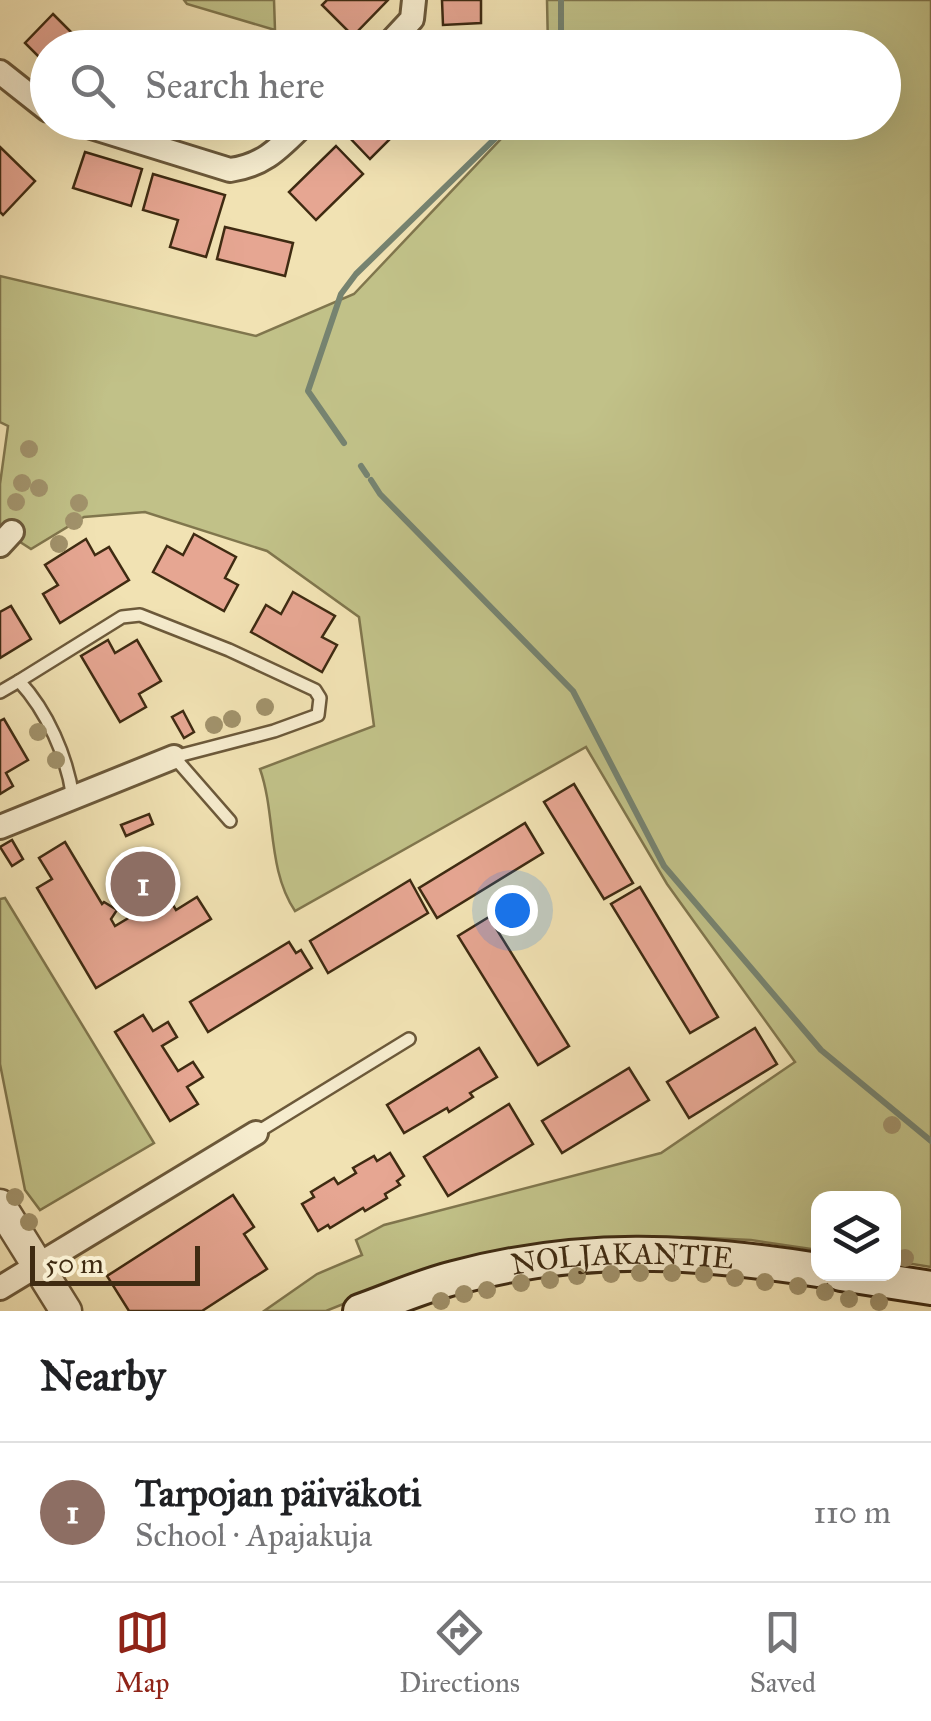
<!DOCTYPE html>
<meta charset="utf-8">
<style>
:root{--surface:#fff;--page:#f2f2f2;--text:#202124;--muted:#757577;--line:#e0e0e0;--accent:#8f2418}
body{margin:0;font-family:"IM FELL Great Primer",serif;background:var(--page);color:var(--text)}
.controls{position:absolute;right:30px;bottom:30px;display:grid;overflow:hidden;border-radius:20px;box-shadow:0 10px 40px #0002}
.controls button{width:90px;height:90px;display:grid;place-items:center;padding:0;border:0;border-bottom:2px solid var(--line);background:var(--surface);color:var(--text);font:50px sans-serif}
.scale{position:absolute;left:30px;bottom:25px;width:170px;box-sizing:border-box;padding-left:10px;border:5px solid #3f2b12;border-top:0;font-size:28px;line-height:35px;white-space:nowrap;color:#3f2b12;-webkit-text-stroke:8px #f6ecce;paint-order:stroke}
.you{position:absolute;left:512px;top:910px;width:35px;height:35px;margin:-25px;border:8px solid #fff;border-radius:50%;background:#1a73e8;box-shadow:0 0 0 15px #1a73e833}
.badge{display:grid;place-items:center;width:65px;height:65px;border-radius:50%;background:var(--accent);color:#fff;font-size:32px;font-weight:700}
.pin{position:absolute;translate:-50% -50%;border:5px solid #fff;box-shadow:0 2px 10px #0006}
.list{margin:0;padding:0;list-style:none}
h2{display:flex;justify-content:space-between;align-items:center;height:130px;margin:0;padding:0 40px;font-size:42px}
h2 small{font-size:32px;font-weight:400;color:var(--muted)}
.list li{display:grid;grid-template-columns:65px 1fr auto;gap:30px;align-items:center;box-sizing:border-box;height:140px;padding:0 40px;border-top:2px solid var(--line)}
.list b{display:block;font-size:38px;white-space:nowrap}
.list p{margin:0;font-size:32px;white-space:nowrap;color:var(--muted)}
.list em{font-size:32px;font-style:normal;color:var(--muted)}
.icon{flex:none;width:55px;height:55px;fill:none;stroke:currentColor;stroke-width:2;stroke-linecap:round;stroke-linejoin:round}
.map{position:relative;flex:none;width:931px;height:1311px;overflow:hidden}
.search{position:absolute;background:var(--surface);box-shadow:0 10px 40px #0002;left:30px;right:30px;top:30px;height:110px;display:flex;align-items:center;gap:25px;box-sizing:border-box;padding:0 35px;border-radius:55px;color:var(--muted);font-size:38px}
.sheet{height:270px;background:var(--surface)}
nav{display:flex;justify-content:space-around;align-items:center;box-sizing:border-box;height:140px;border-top:2px solid var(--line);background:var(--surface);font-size:28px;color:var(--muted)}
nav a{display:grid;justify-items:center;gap:5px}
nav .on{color:var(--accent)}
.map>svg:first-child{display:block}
.green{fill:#c1c188;stroke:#80764d;stroke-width:2.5}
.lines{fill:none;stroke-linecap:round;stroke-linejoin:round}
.stream{stroke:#768370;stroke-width:6}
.building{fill:#e6a692;stroke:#3f2b12;stroke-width:2.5}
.service-casing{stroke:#6c593a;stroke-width:16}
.minor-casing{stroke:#6c593a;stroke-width:28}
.tertiary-casing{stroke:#6c593a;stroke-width:35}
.secondary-casing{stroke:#3f2b12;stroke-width:38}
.service{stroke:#f6ecce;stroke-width:11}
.minor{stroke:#f6ecce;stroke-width:22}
.tertiary{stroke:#f6ecce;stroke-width:30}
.secondary{stroke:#f6ecce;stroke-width:32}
.tree{fill:#a1926b}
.labels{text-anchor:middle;stroke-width:8;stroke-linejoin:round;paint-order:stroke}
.street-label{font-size:30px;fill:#3f2b12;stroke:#f6ecce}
</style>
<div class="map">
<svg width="931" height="1311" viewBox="0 0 931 1311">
<rect width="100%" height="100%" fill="#f1e2b3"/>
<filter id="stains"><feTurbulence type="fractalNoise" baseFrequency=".002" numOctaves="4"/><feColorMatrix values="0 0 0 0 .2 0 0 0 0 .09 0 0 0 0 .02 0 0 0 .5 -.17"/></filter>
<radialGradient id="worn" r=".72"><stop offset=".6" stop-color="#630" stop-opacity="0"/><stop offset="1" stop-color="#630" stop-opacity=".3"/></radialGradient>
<g class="green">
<path d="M184,0H274L275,30L187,4Z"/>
<path d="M547,0H931V1267L894,1261V1198H818V1250L751,1240L688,1237L553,1244L378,1290L326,1311H264L317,1274L362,1255L356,1240L384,1225L661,1153L795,1062L667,884L586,747L295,911C267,869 276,815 260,769L374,726L359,617L267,551L145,512L84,517L31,549L0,529V484L8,426L0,422V276L256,336L354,294L516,123L884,122V48L548,47Z"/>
<path d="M5,898L154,1143L40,1210L25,1190L0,1064V899Z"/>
</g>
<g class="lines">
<g class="stream">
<path d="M561,0V48"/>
<path d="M344,443L308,391L341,294L356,274L512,122"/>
<path d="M361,466L367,475"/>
<path d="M371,480L380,494L573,691L664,866L821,1050L931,1141"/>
</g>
</g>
<g class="building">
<path d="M327,0H388L353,36L322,5Z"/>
<path d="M442,0H481V23L443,25Z"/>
<path d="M53,14L87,48H48V66L25,43Z"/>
<path d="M362,122H407L370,159L348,136Z"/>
<path d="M336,146L363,174L316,220L289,192Z"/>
<path d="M0,147L35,181L3,215L0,212Z"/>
<path d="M85,152L142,169L131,206L73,188Z"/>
<path d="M153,174L225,195L206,257L170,247L178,220L143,210Z"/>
<path d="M225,227L293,243L285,276L217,259Z"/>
<path d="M194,534L236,557L225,578L238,585L224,611L153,572L167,546L183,555Z"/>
<path d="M86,539L95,555L109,547L129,580L60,623L43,594L58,585L45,565Z"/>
<path d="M293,592L335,616L322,637L337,645L322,672L251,632L266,605L281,614Z"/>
<path d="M11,606L31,639L0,658V612Z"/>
<path d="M108,640L115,653L137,640L161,681L139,694L146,707L120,722L81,656Z"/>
<path d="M183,711L194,732L184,738L172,717Z"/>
<path d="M4,719L28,760L6,773L13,786L0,794V721Z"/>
<path d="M574,784L633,883L604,899L544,802Z"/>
<path d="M149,814L153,824L126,836L121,825Z"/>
<path d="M525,823L543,853L437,918L419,888Z"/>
<path d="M12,840L23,859L12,866L0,847Z"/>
<path d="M65,842L102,904L104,902L117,910L111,919L115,926L167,895L176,910L197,897L211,919L96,988L37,888L52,879L39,858Z"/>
<path d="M410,880L428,913L328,973L310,941Z"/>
<path d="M640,887L718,1017L690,1033L611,904Z"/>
<path d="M489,917L569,1046L538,1065L458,936Z"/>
<path d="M289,942L296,953L301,950L312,968L208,1032L190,1002Z"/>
<path d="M143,1015L153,1031L168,1022L177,1037L162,1046L178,1071L193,1062L203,1077L187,1087L198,1104L170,1121L115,1032Z"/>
<path d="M755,1028L777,1064L689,1118L667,1082Z"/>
<path d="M479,1048L497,1077L470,1093L473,1097L449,1112L447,1108L404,1133L387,1105Z"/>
<path d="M629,1068L649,1100L562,1153L542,1121Z"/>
<path d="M509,1104L533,1144L448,1196L424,1157Z"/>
<path d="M390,1153L404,1176L397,1181L400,1185L385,1194L387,1198L365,1211L363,1208L330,1228L328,1225L318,1231L302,1204L314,1197L311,1192L334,1178L338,1184L356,1173L353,1168L374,1156L377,1161Z"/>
<path d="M233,1195L254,1227L244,1234L267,1269L202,1311H129L107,1276Z"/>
</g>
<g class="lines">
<defs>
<g id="service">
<path d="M0,692L19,681"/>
<path d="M73,798C67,756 47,711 19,681L122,617L140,615L229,650L315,690L320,698L318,715L274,731L174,757L230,821"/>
<path d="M256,1133L409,1039"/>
</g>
<g id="minor">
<path d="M385,48L412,19L414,0"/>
<path d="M0,72L48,110"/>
<path d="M75,122L230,170C266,165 281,146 306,122"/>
<path d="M0,545L12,532"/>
<path d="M0,827L174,757"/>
<path d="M0,1288L256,1133"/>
</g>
<path id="tertiary" d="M0,1205L66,1311"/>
<g id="secondary">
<path d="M841,1274L931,1288"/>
<path id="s1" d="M360,1311C391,1300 422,1286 454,1278C581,1244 691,1250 818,1270"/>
</g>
</defs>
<use href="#service" class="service-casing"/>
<use href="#minor" class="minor-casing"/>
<use href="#tertiary" class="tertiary-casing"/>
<use href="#secondary" class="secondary-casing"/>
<use href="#service" class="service"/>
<use href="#minor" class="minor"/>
<use href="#tertiary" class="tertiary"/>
<use href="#secondary" class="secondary"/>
</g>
<g class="tree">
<circle cx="29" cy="449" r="9"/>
<circle cx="22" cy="483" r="9"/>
<circle cx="39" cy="488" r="9"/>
<circle cx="16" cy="502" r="9"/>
<circle cx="79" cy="503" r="9"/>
<circle cx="74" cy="521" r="9"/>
<circle cx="59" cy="544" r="9"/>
<circle cx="265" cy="707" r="9"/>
<circle cx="232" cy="719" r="9"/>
<circle cx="214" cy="725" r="9"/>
<circle cx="38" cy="732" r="9"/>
<circle cx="56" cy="760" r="9"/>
<circle cx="892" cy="1125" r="9"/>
<circle cx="15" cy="1197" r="9"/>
<circle cx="29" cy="1222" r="9"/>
<circle cx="905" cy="1258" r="9"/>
<circle cx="640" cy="1273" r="9"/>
<circle cx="672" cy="1273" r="9"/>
<circle cx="611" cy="1274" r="9"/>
<circle cx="704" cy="1274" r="9"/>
<circle cx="577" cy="1276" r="9"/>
<circle cx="735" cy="1278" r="9"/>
<circle cx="550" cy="1280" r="9"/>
<circle cx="765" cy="1282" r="9"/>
<circle cx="521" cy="1283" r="9"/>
<circle cx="798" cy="1286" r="9"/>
<circle cx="487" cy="1290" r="9"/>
<circle cx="825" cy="1292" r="9"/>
<circle cx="464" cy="1294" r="9"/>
<circle cx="849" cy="1299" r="9"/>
<circle cx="441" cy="1301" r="9"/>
<circle cx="879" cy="1302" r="9"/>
</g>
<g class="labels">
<g class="street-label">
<text dy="10" stroke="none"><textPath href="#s1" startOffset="270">NOLJAKANTIE</textPath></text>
</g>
</g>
<rect width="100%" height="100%" filter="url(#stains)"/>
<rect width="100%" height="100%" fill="url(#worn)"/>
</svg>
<div class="controls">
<button><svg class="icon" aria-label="layers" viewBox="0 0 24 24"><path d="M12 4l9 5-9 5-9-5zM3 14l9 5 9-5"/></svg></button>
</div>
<div class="scale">50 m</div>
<div class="you"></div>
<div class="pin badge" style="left:143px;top:884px;background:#8d6e63">1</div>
<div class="search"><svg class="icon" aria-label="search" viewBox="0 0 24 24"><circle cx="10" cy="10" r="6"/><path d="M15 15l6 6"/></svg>Search here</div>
</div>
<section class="sheet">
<h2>Nearby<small></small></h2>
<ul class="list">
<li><span class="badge" style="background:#8d6e63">1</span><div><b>Tarpojan päiväkoti</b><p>School · Apajakuja</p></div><em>110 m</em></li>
</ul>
</section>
<nav>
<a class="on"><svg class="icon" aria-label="map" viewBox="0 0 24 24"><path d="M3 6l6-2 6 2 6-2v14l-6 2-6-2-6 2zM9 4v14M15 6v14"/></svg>Map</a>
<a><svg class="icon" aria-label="directions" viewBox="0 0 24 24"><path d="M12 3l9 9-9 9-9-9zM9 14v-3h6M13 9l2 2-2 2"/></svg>Directions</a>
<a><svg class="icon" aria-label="saved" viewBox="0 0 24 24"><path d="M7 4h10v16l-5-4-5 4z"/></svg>Saved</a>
</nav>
